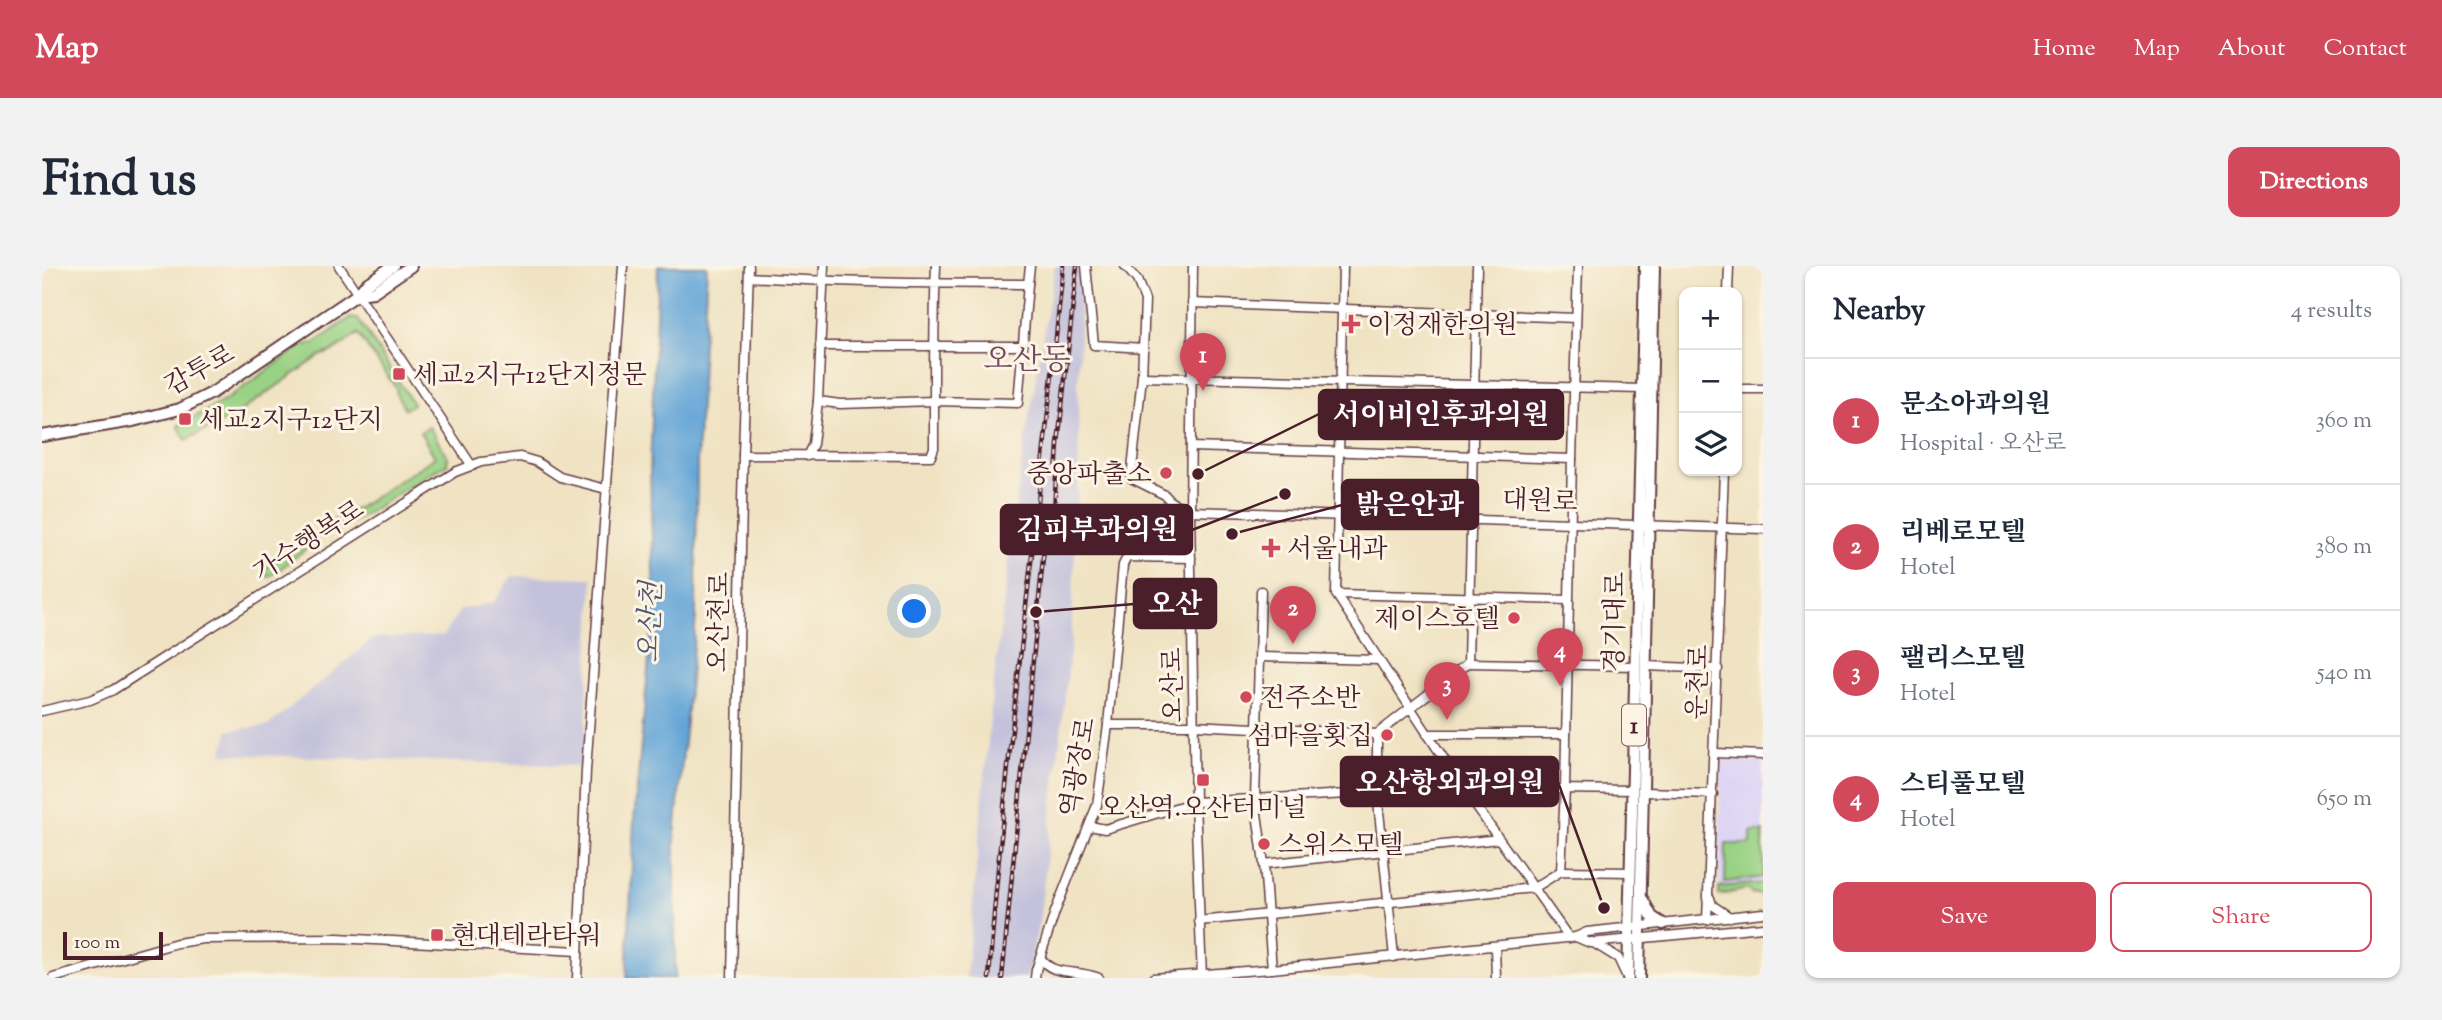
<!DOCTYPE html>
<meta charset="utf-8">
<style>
:root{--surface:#fff;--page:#f2f2f3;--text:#1f2937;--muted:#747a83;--line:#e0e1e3;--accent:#d1495b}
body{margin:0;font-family:"Sorts Mill Goudy","Noto Serif KR",serif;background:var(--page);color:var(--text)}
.controls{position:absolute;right:21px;top:21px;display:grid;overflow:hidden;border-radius:14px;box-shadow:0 2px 5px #0004}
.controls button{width:63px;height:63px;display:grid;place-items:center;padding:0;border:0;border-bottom:2px solid var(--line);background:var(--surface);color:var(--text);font:35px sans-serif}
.scale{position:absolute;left:21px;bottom:18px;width:100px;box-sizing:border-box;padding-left:7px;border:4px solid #4a1f2b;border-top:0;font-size:19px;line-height:24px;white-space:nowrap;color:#4a1f2b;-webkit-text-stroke:5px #fcf5e5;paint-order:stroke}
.you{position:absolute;left:873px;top:346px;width:24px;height:24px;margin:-18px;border:5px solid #fff;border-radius:50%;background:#1a73e8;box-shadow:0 0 0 10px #1a73e833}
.badge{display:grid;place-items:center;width:46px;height:46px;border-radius:50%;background:var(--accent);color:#fff;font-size:23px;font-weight:700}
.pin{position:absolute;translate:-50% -58px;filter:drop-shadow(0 2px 4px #0008)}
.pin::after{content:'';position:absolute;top:37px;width:24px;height:21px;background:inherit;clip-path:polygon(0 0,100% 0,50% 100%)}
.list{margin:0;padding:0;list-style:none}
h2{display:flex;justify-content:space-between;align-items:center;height:91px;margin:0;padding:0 28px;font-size:30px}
h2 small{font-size:23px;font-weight:400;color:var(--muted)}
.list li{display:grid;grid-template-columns:46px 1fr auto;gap:21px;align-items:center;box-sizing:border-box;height:126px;padding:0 28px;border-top:2px solid var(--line)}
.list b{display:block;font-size:26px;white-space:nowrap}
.list p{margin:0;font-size:23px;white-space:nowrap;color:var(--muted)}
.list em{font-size:23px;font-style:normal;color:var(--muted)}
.actions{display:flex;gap:14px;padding:21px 28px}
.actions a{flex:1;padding:16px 0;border:2px solid var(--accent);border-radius:14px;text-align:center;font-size:24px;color:var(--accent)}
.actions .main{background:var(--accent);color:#fff}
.icon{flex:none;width:38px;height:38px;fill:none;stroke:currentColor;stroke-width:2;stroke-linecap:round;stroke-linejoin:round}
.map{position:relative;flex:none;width:1721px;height:712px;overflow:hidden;border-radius:14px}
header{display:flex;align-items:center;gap:42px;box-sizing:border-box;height:98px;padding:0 35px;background:var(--accent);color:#fff}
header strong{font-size:33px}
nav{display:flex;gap:38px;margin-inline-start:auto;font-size:24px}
.intro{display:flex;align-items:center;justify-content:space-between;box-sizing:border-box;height:168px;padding:0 42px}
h1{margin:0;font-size:49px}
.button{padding:18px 32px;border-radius:14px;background:var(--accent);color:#fff;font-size:24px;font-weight:700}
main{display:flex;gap:42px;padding:0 42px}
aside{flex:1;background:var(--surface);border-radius:14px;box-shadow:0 2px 5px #0004}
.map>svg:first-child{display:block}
.built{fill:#ded5f5}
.industrial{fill:#c3c1db}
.green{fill:#99d285;stroke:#727858;stroke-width:2}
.water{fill:#64a5d7;stroke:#576281;stroke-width:2}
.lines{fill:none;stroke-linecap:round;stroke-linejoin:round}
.minor-casing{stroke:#633c42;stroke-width:11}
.major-casing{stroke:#633c42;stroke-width:14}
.minor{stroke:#fff;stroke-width:8}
.major{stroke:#fff;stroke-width:10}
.rail-casing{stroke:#4a1f2b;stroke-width:4.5}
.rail{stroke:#fcf5e5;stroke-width:2;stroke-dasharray:5;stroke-linecap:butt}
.poi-dot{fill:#d1495b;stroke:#fcf5e5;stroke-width:2.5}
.labels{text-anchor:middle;stroke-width:6;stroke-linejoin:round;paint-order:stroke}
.shield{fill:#fcf5e5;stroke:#7f5f63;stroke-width:2}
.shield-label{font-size:24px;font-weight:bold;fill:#4a1f2b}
.poi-label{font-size:26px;fill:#4a1f2b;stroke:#fcf5e5;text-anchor:start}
.street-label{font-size:26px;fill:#4a1f2b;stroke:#fcf5e5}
.water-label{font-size:28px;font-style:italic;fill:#545570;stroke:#fcf5e5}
.quarter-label{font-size:30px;fill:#724961;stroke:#fcf5e5}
.leader{fill:none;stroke:#4a1f2b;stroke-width:2.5}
.callout-dot{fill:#4a1f2b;stroke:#fcf5e5;stroke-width:2.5}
.callout{fill:#4a1f2b;stroke:#4a1f2b;stroke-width:2.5}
.callout-label{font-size:28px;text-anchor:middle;font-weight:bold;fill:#fff}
</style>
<header>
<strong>Map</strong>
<nav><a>Home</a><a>Map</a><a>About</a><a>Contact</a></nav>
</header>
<div class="intro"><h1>Find us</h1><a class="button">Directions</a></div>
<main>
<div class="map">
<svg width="1721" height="712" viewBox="0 0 1721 712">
<rect width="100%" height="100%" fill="#fcf5e5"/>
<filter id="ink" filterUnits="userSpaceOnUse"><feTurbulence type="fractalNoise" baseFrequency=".0143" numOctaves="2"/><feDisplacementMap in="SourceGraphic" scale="14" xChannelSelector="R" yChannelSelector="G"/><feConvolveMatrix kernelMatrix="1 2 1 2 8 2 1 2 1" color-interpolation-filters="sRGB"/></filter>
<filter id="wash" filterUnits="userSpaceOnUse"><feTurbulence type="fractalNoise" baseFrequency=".00686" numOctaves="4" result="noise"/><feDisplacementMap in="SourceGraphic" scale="28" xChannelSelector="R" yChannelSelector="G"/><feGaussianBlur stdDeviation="1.57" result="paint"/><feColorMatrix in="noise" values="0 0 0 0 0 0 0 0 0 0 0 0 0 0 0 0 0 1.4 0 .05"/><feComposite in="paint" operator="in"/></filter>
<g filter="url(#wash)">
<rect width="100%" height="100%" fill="#f0e3c3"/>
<path class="built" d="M1682,494L1721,495V617L1677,621L1679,497Z"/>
<g class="industrial">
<path d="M1013,0H1041L1036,120L1037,193L1029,378L998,650L985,712H924L951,421L980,193Z"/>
<path d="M470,310L551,312L542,500L180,488L187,464L226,460L332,372L401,370L418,344L452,336Z"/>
</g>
<g class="green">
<path d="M308,52L316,53L371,138L363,143L355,129L354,122L316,68L293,84L278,90L189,152L144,174L136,160L182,135L261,79L273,77Z"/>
<path d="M387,161L406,191L405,198L388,207L318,252L296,263L291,255L303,246L316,242L393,191L378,166Z"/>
<path d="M269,269L274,276C256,287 244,301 226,311L222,303C239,292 252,280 269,269Z"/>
<path d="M1709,566H1721V611L1683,616L1684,578H1709Z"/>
<path d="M1721,617V629L1709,627L1706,623L1677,629V621Z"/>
</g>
<path class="water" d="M616,0H665L655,195L654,351L633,569V712H585L592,554L612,340L608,203Z"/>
</g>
<g filter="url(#ink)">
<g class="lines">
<defs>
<g id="minor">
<path d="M297,0L430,200"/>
<path d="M1044,0L1052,79L1102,82"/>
<path d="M1083,0L1095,14L1103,34L1100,111L1089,212L1123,229L1129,236L1148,245L1721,263"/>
<path d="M1151,0L1148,245L1153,536L1160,712"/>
<path d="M1301,0L1294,328L1421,522L1527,672"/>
<path d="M707,11C800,17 892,18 986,18L976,137L892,135C892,90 892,45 894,0"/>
<path d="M986,18L988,0"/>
<path d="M1686,26L1687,0"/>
<path d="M1150,37L1534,52"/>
<path d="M778,80H979"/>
<path d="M1100,111L1600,123"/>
<path d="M1695,123H1721"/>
<path d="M1149,181L1530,193L1527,334L1294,328"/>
<path d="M701,189L889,190L892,182V135L798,138L776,135"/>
<path d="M765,190L771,178L776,135L782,0"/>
<path d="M1530,193L1536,0"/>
<path d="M1219,325L1213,533L1222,598L1457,573"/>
<path d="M1218,391L1337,394"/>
<path d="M1426,397L1594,400"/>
<path d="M1604,400L1676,403"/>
<path d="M0,445L48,434L71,424L413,206L439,196L478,191L495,196L518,211L564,223"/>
<path d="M1066,459H1151L1335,468L1426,397L1435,0"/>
<path d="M1335,468V526L1352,691"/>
<path d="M1385,468H1524"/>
<path d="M1673,487L1721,489"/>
<path d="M1602,526L1671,528"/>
<path d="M1048,560L1063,563L1153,536L1421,522L1591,524"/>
<path d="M1222,598L1230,703"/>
<path d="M1519,605L1523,523L1527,334"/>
<path d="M1668,632L1670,639L1688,651"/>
<path d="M1665,654L1682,205"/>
<path d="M1157,655L1492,622L1519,605L1589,606"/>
<path d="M1534,671L1548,677L1721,661"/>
<path d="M1550,676L1576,692L1584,709"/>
<path d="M1453,681L1454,712"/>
<path d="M998,691C1011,712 1033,702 1057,712"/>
<path d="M11,712L135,677L161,673L295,672L536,685"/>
<path d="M535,712L544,504L581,0"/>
<path d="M690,712L701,189L707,0"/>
<path d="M993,712L994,704L1013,646L1055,539L1066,459L1081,299L1085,291L1149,292"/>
<path d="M1111,712L1230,703L1534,671L1545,666L1721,647"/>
</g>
<g id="major">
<path d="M316,28L331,26L369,0"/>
<path d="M0,170L91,155L138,143L170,127L316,28L324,18L351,0"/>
<path d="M1601,634L1610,651L1621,658"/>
<path d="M1586,712L1603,0"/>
<path d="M1597,712L1612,0"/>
</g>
</defs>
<use href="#minor" class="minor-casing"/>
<use href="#major" class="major-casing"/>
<use href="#minor" class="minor"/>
<use href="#major" class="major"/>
<defs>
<g id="rail">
<path d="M1011,261L1016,178L1035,0"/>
<path d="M947,712C964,474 999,238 1021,0"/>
<path d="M960,712L1005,251"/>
</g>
</defs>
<use href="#rail" class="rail-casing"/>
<use href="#rail" class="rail"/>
</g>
</g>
<g class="poi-dot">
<path d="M1305.5 47.5h7v7h7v7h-7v7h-7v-7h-7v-7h7z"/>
<rect x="350" y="101" width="14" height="14" rx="3.5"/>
<rect x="136" y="146" width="14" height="14" rx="3.5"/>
<circle cx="1124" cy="207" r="7"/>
<path d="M1225.5 271.5h7v7h7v7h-7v7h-7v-7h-7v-7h7z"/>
<circle cx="1472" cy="352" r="7"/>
<circle cx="1204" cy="431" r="7"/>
<circle cx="1345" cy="469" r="7"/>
<rect x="1154" y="507" width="14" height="14" rx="3.5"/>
<circle cx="1222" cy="578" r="7"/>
<rect x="388" y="662" width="14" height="14" rx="3.5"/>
</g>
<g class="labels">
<rect class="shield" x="1580" y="438.5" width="24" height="41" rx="5"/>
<g class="shield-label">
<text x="1592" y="467">1</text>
</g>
<g class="poi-label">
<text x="1325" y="67">이정재한의원</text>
<text x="371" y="117">세교2지구12단지정문</text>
<text x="157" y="162">세교2지구12단지</text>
<text x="1110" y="216" text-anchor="end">중앙파출소</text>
<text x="1245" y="291">서울내과</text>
<text x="1458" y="361" text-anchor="end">제이스호텔</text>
<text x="1218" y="440">전주소반</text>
<text x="1331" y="478" text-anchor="end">섬마을횟집</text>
<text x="1161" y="550" text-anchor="middle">오산역.오산터미널</text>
<text x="1236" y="587">스위스모텔</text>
<text x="409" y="678">현대테라타워</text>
</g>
<g class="street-label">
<text transform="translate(157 103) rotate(-29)" y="9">감투로</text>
<text transform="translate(1498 234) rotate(2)" y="9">대원로</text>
<text transform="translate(266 274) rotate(-33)" y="9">가수행복로</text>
<text transform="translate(676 356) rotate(-89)" y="9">오산천로</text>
<text transform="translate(1572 356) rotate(-89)" y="9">경기대로</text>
<text transform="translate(1655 416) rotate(-88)" y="9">운천로</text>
<text transform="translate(1130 419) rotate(-91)" y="9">오산로</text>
<text transform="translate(1035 501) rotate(-80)" y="9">역광장로</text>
</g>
<g class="water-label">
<text transform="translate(607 356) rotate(-88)" y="10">오산천</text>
</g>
<g class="quarter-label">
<text x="985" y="103">오산동</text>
</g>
</g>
<path class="leader" d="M1156 208L1277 148M1190 268L1300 239M1243 228L1150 264M994 346L1092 338M1562 642L1516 516"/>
<g class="callout-dot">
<circle cx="1156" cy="208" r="7"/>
<circle cx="1190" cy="268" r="7"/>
<circle cx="1243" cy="228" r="7"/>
<circle cx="994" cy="346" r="7"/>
<circle cx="1562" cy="642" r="7"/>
</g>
<g class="callout">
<rect x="1277" y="124" width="244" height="49" rx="7"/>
<rect x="1300" y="214" width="136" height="49" rx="7"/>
<rect x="959" y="239" width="191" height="49" rx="7"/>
<rect x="1092" y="313" width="82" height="49" rx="7"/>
<rect x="1299" y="491" width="217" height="49" rx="7"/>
</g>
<g class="callout-label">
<text x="1399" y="158">서이비인후과의원</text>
<text x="1368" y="248">밝은안과</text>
<text x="1055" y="273">김피부과의원</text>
<text x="1133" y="347">오산</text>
<text x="1408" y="526">오산항외과의원</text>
</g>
</svg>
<div class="controls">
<button>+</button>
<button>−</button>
<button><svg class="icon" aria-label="layers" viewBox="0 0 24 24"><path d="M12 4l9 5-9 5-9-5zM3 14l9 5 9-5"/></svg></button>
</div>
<div class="scale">100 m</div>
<div class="you"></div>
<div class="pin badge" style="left:1161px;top:125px">1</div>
<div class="pin badge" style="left:1251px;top:378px">2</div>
<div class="pin badge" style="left:1405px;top:454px">3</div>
<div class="pin badge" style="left:1518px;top:420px">4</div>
</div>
<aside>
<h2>Nearby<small>4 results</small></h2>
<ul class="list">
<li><span class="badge">1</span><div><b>문소아과의원</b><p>Hospital · 오산로</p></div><em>360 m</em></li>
<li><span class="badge">2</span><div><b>리베로모텔</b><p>Hotel</p></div><em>380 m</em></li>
<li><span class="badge">3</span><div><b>팰리스모텔</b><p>Hotel</p></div><em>540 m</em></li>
<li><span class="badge">4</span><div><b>스티풀모텔</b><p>Hotel</p></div><em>650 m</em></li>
</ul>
<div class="actions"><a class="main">Save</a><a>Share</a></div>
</aside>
</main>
